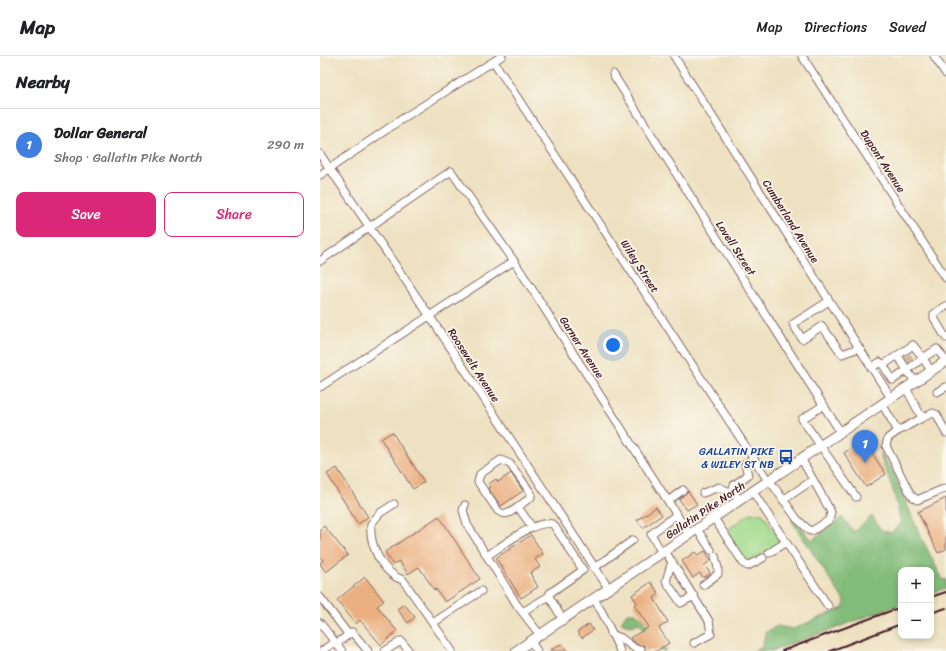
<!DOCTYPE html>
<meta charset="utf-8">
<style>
:root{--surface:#fff;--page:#f2f2f2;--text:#202124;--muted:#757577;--line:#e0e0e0;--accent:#db2777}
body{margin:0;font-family:Sriracha,sans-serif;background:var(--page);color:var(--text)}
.controls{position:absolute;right:12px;bottom:12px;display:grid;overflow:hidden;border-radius:8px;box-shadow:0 2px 6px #0003}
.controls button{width:36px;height:36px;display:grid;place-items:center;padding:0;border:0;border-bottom:1px solid var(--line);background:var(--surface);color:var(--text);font:20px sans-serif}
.you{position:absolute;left:293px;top:289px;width:14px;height:14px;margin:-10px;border:3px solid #fff;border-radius:50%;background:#1a73e8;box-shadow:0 0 0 6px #1a73e833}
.badge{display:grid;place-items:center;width:26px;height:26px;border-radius:50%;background:var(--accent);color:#fff;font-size:13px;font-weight:700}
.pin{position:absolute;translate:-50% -33px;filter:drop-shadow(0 1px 2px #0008)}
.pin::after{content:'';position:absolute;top:21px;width:14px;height:12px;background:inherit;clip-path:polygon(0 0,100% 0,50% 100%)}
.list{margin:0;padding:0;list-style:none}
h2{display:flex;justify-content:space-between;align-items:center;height:52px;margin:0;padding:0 16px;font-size:17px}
h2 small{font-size:13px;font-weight:400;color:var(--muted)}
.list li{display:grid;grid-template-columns:26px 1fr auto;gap:12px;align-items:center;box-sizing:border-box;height:72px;padding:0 16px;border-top:1px solid var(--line)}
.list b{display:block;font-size:15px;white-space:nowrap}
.list p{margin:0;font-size:13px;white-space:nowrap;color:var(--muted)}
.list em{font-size:13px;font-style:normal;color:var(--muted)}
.actions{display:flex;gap:8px;padding:12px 16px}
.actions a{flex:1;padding:9px 0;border:1px solid var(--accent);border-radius:8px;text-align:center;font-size:14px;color:var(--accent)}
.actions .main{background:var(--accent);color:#fff}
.map{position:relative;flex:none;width:626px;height:595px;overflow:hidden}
header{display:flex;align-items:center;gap:24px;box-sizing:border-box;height:56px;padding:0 20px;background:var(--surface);border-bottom:1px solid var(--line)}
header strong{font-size:19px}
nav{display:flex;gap:22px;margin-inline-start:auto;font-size:14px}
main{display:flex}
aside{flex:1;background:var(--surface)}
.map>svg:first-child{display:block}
.green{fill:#a3dc8f;stroke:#767e5d}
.forest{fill:#82bc7a;stroke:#666e52}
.building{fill:#ebb081}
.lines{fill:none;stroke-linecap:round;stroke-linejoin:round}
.minor-tunnel{stroke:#cdbaa3;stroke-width:7;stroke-dasharray:7 3.5;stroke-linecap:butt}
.minor-casing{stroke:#836360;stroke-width:9}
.major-casing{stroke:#836360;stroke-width:11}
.minor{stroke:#fff;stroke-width:7}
.major{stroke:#fff;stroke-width:9}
.rail{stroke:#4a1f2b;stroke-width:2}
.labels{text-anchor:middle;stroke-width:3.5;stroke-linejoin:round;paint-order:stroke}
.street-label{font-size:11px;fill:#4a1f2b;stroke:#fbf7ec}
.transit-label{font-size:11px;fill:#164399;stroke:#fbf7ec;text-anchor:end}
</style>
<header>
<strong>Map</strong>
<nav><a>Map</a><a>Directions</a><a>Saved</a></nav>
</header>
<main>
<aside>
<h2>Nearby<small></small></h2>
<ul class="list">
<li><span class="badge" style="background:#3f7fe0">1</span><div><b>Dollar General</b><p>Shop · Gallatin Pike North</p></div><em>290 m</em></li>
</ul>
<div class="actions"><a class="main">Save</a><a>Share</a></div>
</aside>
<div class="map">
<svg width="626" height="595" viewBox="0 0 626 595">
<rect width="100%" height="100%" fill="#fbf7ec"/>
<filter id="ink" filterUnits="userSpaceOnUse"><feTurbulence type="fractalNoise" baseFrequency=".025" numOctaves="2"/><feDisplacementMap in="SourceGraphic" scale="8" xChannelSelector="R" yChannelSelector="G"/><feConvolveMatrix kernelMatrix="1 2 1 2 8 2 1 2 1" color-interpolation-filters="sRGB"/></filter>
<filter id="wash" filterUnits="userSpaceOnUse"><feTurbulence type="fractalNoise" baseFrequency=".012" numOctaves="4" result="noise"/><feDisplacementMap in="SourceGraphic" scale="16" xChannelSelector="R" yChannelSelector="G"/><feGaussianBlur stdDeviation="0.9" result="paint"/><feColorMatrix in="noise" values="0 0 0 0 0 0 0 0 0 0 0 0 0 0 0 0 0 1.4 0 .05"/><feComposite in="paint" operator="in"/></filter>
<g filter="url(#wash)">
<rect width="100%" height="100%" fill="#eee1c1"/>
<path class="green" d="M431,457L443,458L459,483L458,488L429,506L426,505C420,496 405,482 410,472Z"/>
<g class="forest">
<path d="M560,396L573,416L599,477L623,524L626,523V532L611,537V514H581V548L452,595H433L443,590L445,577L457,570L473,573L523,552L525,546L471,464H475L492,484L522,461L534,476L552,460L561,474L571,477L581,468C578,453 575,438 569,423C566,414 561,407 560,396Z"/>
<path d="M307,557H315L324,563L347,595H341L319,567L311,570L301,566Z"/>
</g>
<g id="blocks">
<g class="building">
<path d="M72,376L104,426L93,433L61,383Z"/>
<path d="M543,384L566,418L546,431L524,397Z"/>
<path d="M17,412L48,461L38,468L7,418Z"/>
<path d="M191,417L203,435L181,450L168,432L171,431L169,428L176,423L178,426Z"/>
<path d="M368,435L377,448L367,454L359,443Z"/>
<path d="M626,442V493L618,497L598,456Z"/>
<path d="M336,451L342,459L323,472L317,464Z"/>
<path d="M119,460L160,523L125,546L116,533L115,535L99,511L88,518L79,505L73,509L65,496Z"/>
<path d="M4,470L28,499L6,516L0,508L3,504L0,500V474Z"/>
<path d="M211,479L223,498L215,503L220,511L210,517L218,531L201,542L176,502Z"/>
<path d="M385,495L391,504L384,510L390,516L385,521H382L380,517L373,522L362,505L375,496L378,499Z"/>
<path d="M45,521L64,545L57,550L77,575L61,589L40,564L36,568L17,544Z"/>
<path d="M331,526L339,538L334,542L348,566L339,572L349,587L337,595H325L324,589H318L310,582L329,571L314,549L317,547L312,539Z"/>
<path d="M84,548L95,561L88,567L77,553Z"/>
<path d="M269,568L273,574L262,582L257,576Z"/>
<path d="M242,588L247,595H230L239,589Z"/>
</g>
</g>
</g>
<g filter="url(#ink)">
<use href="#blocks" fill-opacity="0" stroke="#836360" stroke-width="1"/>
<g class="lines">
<path class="minor-tunnel" d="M586,304L595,299"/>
<defs>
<g id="minor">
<path d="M354,0L571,342"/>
<path d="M482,0L626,222"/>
<path d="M614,0L626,18"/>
<path d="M174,6L449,426"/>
<path d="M293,18L521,377"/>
<path d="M0,98L109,259L289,533"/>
<path d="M0,119L85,61L182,0"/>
<path d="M0,205L131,115L194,205L369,478"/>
<path d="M509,245L473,268L482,283L502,270L522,298L539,292"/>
<path d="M626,250L614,258V262L626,282"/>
<path d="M563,309L573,324L587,314L578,300"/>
<path d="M551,312L560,306L563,309L593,289L603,302L587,314L595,326"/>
<path d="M611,315L603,302L617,293L626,305"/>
<path d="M0,331L194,205"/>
<path d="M617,336L626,331"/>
<path d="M562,348L578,375L602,362L586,332"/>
<path d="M504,349L482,363L536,441"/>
<path d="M602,362L613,357L617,359L626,377"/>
<path d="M578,375L568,382L566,390L591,439L597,444L626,432"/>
<path d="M450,425L477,463L490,475H492L509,464L511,456L482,404"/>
<path d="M433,436L508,550"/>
<path d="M383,437L399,431L407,435H413"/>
<path d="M463,444L493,424"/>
<path d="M348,445L363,434"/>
<path d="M420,445L413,435L414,429L428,419L425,408L433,403"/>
<path d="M74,448L60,457L51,468C49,489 62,517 83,524L113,567"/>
<path d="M145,449L143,454L147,468L197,549L220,579"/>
<path d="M198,451C191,456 186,461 178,455L158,426L160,418L181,404L190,408L211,437V441L198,451L212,471"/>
<path d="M394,462L424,508L428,510L443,502"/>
<path d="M377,473L391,494"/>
<path d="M345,495L389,565L391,578L374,587"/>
<path d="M342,497L331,478L356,459"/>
<path d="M449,497L466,486"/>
<path d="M167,500C182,490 215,463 233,468L263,514L230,537L229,540L243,564"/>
<path d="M352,505L346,525L361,547L374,540"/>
<path d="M274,512L313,484"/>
<path d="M383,529L398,518V512L395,500"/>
<path d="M0,541L28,578"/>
<path d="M274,543L283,558L300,595"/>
<path d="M204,555L229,540"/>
<path d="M0,567L22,595"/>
<path d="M291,578L301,582L317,594L321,593"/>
<path d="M211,585L217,595"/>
<path d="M16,588L32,576L48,595"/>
<path d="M2,595L14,586"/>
<path d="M65,595L81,585L89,595"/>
<path d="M132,595L113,567L161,535"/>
</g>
<path id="major" d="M196,595L626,305"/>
</defs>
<use href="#minor" class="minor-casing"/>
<use href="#major" class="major-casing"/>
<use href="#minor" class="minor"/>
<use href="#major" class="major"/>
<g class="rail">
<path d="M611,541L626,536"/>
<path d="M611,557L626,552"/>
<path d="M462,595L581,551"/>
<path d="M510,595L581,568"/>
</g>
</g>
</g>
<defs>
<symbol id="bus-bare" viewBox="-9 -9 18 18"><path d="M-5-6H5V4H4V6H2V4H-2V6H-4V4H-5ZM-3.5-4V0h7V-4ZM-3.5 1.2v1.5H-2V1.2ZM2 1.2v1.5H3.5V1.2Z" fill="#1a4fb4" stroke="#fbf7ec" stroke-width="2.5" paint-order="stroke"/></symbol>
</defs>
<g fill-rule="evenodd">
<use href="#bus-bare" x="455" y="390" width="22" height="22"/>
</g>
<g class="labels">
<g class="street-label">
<text transform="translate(563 105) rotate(57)" y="4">Dupont Avenue</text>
<text transform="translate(471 165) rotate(58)" y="4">Cumberland Avenue</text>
<text transform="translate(416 192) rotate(57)" y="4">Lovell Street</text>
<text transform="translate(320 210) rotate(57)" y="4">Wiley Street</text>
<text transform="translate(262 291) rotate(57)" y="4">Garner Avenue</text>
<text transform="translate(154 309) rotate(57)" y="4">Roosevelt Avenue</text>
<text transform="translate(385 454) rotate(-34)" y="4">Gallatin Pike North</text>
</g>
<g class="transit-label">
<text x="454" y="399">GALLATIN PIKE<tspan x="454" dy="13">&amp; WILEY ST NB</tspan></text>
</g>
</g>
</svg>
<div class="controls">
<button>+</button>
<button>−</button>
</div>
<div class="you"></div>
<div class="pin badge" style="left:545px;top:407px;background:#3f7fe0">1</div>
</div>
</main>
